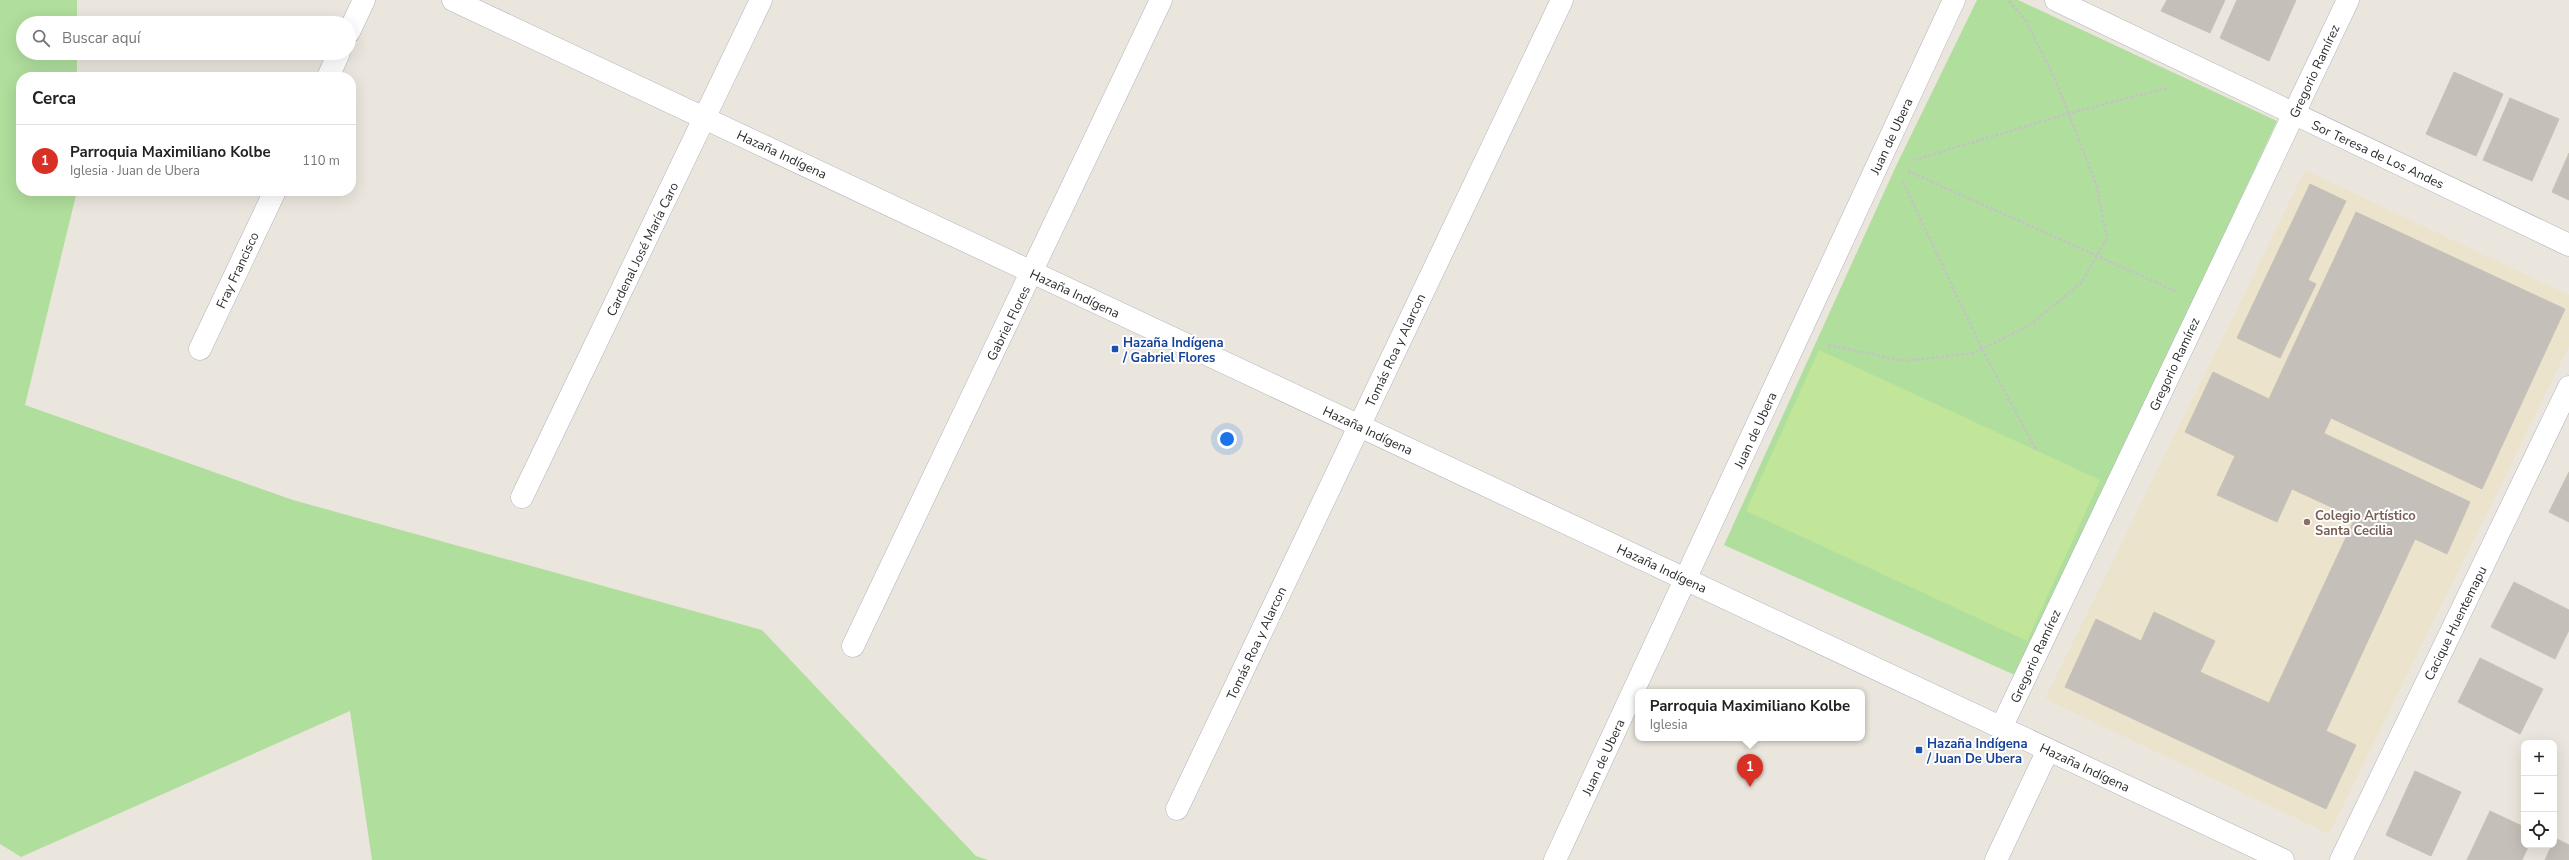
<!DOCTYPE html>
<html lang="es">
<meta charset="utf-8">
<style>
:root{--surface:#fff;--page:#f6f6f6;--text:#222;--muted:#767676;--line:#e0e0e0;--accent:#d93025}
body{margin:0;font-family:"Nunito Sans",sans-serif;background:var(--page);color:var(--text)}
.controls{position:absolute;right:12px;bottom:12px;display:grid;overflow:hidden;border-radius:8px;box-shadow:0 4px 16px #0002}
.controls button{width:36px;height:36px;display:grid;place-items:center;padding:0;border:0;border-bottom:1px solid var(--line);background:var(--surface);color:var(--text);font:20px sans-serif}
.you{position:absolute;left:1227px;top:439px;width:14px;height:14px;margin:-10px;border:3px solid #fff;border-radius:50%;background:#1a73e8;box-shadow:0 0 0 6px #1a73e833}
.badge{display:grid;place-items:center;width:26px;height:26px;border-radius:50%;background:var(--accent);color:#fff;font-size:13px;font-weight:700}
.pin{position:absolute;translate:-50% -33px;filter:drop-shadow(0 1px 2px #0008)}
.pin::after{content:'';position:absolute;top:21px;width:14px;height:12px;background:inherit;clip-path:polygon(0 0,100% 0,50% 100%)}
.popup{position:absolute;left:1635px;top:689px;width:230px;height:52px;box-sizing:border-box;display:grid;place-content:center;border-radius:8px;background:var(--surface);filter:drop-shadow(0 1px 3px #0005);font-size:13px;white-space:nowrap;color:var(--muted)}
.popup b{font-size:15px;color:var(--text)}
.popup::after{content:'';position:absolute;left:50%;top:100%;margin-left:-8px;border:8px solid transparent;border-top-color:var(--surface)}
.list{margin:0;padding:0;list-style:none}
h2{display:flex;justify-content:space-between;align-items:center;height:52px;margin:0;padding:0 16px;font-size:17px}
h2 small{font-size:13px;font-weight:400;color:var(--muted)}
.list li{display:grid;grid-template-columns:26px 1fr auto;gap:12px;align-items:center;box-sizing:border-box;height:72px;padding:0 16px;border-top:1px solid var(--line)}
.list b{display:block;font-size:15px;white-space:nowrap}
.list p{margin:0;font-size:13px;white-space:nowrap;color:var(--muted)}
.list em{font-size:13px;font-style:normal;color:var(--muted)}
.icon{flex:none;width:22px;height:22px;fill:none;stroke:currentColor;stroke-width:2;stroke-linecap:round;stroke-linejoin:round}
.map{position:relative;flex:none;width:2569px;height:860px;overflow:hidden}
.search{position:absolute;background:var(--surface);box-shadow:0 4px 16px #0002;left:16px;top:16px;width:340px;height:44px;display:flex;align-items:center;gap:10px;box-sizing:border-box;padding:0 14px;border-radius:22px;color:var(--muted);font-size:15px}
.panel{position:absolute;background:var(--surface);box-shadow:0 4px 16px #0002;left:16px;top:72px;width:340px;height:124px;border-radius:16px}
.map>svg:first-child{display:block}
.education{fill:#ece3cd}
.green{fill:#b0de9d}
.pitch{fill:#c1e599}
.building{fill:#c4bfb9;stroke:#c6c2b7}
.lines{fill:none;stroke-linecap:round;stroke-linejoin:round}
.street-casing{stroke:#b0b2bd;stroke-width:23}
.path{stroke:#c3c3c3;stroke-width:2.5;stroke-dasharray:3 2;stroke-linecap:butt}
.street{stroke:#fff;stroke-width:22}
.transit-dot{fill:#1a4fb4;stroke:#fff;stroke-width:1.5}
.education-dot{fill:#8d6e63;stroke:#fff;stroke-width:1.5}
.labels{text-anchor:middle;stroke-width:4;stroke-linejoin:round;paint-order:stroke}
.street-label{font-size:13px;fill:#2a2a2a;stroke:#fff}
.transit-label{font-size:13px;font-weight:bold;fill:#164399;stroke:#fff;text-anchor:start}
.education-label{font-size:13px;font-weight:bold;fill:#785e54;stroke:#fff;text-anchor:start}
</style>
<div class="map">
<svg width="2569" height="860" viewBox="0 0 2569 860">
<rect width="100%" height="100%" fill="#ebe6dd"/>
<path class="education" d="M2305,170L2569,295V346L2329,834L2045,699Z"/>
<g class="green">
<path d="M0,0H77V23H23V53H77V77H21V191H77L25,405L293,500L762,630L976,856L988,860H372L350,711L21,857L0,844Z"/>
<path d="M1977,0H2018L2277,121L2017,676L1724,545L1896,166Z"/>
</g>
<path class="pitch" d="M1819,350L2100,480L2027,641L1746,511Z"/>
<g class="building">
<path d="M2167,0H2225L2210,33L2161,11Z"/>
<path d="M2237,0H2296L2269,61L2220,38Z"/>
<path d="M2454,72L2503,94L2476,156L2426,134Z"/>
<path d="M2510,98L2559,119L2532,181L2483,160Z"/>
<path d="M2569,153V200L2552,192Z"/>
<path d="M2310,184L2346,201L2308,280L2316,284L2280,358L2237,338Z"/>
<path d="M2356,212L2565,309L2482,489L2331,418L2318,446L2260,418Z"/>
<path d="M2213,372L2269,399L2260,418L2318,446L2323,433L2470,502L2447,554L2415,539L2326,731L2356,745L2326,809L2065,687L2096,619L2141,641L2154,612L2215,641L2200,672L2269,703L2355,518L2292,489L2277,522L2217,495L2235,456L2185,432Z"/>
<path d="M2569,472V522L2549,512Z"/>
<path d="M2514,582L2569,610V630L2555,659L2491,627Z"/>
<path d="M2480,658L2543,689L2520,734L2458,702Z"/>
<path d="M2415,771L2461,792L2431,856L2386,835Z"/>
<path d="M2490,811L2524,827V845H2529L2522,860H2467Z"/>
<path d="M2555,838L2569,845V860H2545Z"/>
</g>
<g class="lines">
<defs>
<g id="street">
<path d="M453,0L2283,860"/>
<path d="M2056,0L2569,245"/>
<path d="M349,32L364,0"/>
<path d="M328,77L339,53"/>
<path d="M200,349L275,191"/>
<path d="M522,497L761,0"/>
<path d="M853,646L1161,0"/>
<path d="M2001,728L2348,0"/>
<path d="M1177,809L1562,0"/>
<path d="M1555,860L1954,0"/>
<path d="M1996,860L2048,750"/>
<path d="M2341,860L2569,387"/>
</g>
</defs>
<use href="#street" class="street-casing"/>
<g class="path">
<path d="M1914,160L2070,113L2167,88"/>
<path d="M1908,171L2175,291"/>
<path d="M1903,182L1982,349L2036,450"/>
<path d="M1828,345L1904,361L1974,353L2030,325L2081,283L2107,238L2096,184L2055,79L2026,21L2008,0"/>
</g>
<use href="#street" class="street"/>
</g>
<g class="transit-dot">
<rect x="1111" y="345" width="8" height="8" rx="2"/>
<rect x="1915" y="746" width="8" height="8" rx="2"/>
</g>
<circle class="education-dot" cx="2307" cy="522" r="4"/>
<g class="labels">
<g class="street-label">
<text transform="translate(2314 71) rotate(-65)" y="5">Gregorio Ramírez</text>
<text transform="translate(1891 136) rotate(-65)" y="5">Juan de Ubera</text>
<text transform="translate(782 154) rotate(25)" y="5">Hazaña Indígena</text>
<text transform="translate(2378 154) rotate(25)" y="5">Sor Teresa de Los Andes</text>
<text transform="translate(642 249) rotate(-64)" y="5">Cardenal José María Caro</text>
<text transform="translate(237 270) rotate(-65)" y="5">Fray Francisco</text>
<text transform="translate(1075 293) rotate(25)" y="5">Hazaña Indígena</text>
<text transform="translate(1008 323) rotate(-64)" y="5">Gabriel Flores</text>
<text transform="translate(1395 350) rotate(-65)" y="5">Tomás Roa y Alarcon</text>
<text transform="translate(2174 364) rotate(-65)" y="5">Gregorio Ramírez</text>
<text transform="translate(1368 430) rotate(25)" y="5">Hazaña Indígena</text>
<text transform="translate(1755 430) rotate(-65)" y="5">Juan de Ubera</text>
<text transform="translate(1662 568) rotate(25)" y="5">Hazaña Indígena</text>
<text transform="translate(2455 623) rotate(-64)" y="5">Cacique Huentemapu</text>
<text transform="translate(1256 643) rotate(-65)" y="5">Tomás Roa y Alarcon</text>
<text transform="translate(2035 656) rotate(-65)" y="5">Gregorio Ramírez</text>
<text transform="translate(1603 757) rotate(-65)" y="5">Juan de Ubera</text>
<text transform="translate(2085 767) rotate(25)" y="5">Hazaña Indígena</text>
</g>
<g class="transit-label">
<text x="1123" y="347">Hazaña Indígena<tspan x="1123" dy="15">/ Gabriel Flores</tspan></text>
<text x="1927" y="748">Hazaña Indígena<tspan x="1927" dy="15">/ Juan De Ubera</tspan></text>
</g>
<g class="education-label">
<text x="2315" y="520">Colegio Artístico<tspan x="2315" dy="15">Santa Cecilia</tspan></text>
</g>
</g>
</svg>
<div class="controls">
<button>+</button>
<button>−</button>
<button><svg class="icon" aria-label="locate" viewBox="0 0 24 24"><circle cx="12" cy="12" r="6"/><path d="M12 2v4M12 18v4M2 12h4M18 12h4"/></svg></button>
</div>
<div class="you"></div>
<div class="pin badge" style="left:1750px;top:787px">1</div>
<div class="popup"><b>Parroquia Maximiliano Kolbe</b>Iglesia</div>
<div class="search"><svg class="icon" aria-label="search" viewBox="0 0 24 24"><circle cx="10" cy="10" r="6"/><path d="M15 15l6 6"/></svg>Buscar aquí</div>
<section class="panel">
<h2>Cerca<small></small></h2>
<ul class="list">
<li><span class="badge">1</span><div><b>Parroquia Maximiliano Kolbe</b><p>Iglesia · Juan de Ubera</p></div><em>110 m</em></li>
</ul>
</section>
</div>
